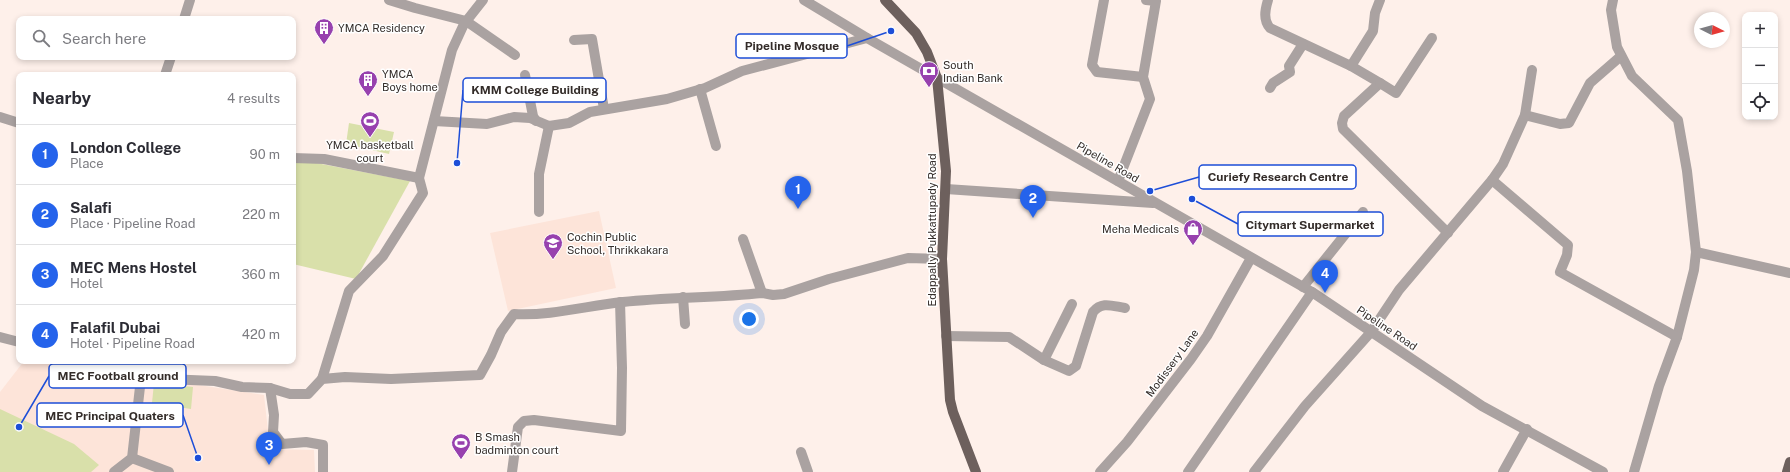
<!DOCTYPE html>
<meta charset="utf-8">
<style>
:root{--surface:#fff;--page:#f7f7f7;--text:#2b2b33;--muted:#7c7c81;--line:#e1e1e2;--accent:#2563eb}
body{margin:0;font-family:"Public Sans",sans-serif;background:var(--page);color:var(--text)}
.controls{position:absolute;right:12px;top:12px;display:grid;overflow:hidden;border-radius:8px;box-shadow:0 2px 6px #0003}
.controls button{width:36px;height:36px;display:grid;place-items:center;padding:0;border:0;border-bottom:1px solid var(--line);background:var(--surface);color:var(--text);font:20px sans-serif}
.compass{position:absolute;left:1694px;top:12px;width:36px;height:36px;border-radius:50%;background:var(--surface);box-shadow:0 2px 6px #0003;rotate:96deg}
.you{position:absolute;left:749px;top:319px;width:14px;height:14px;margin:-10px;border:3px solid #fff;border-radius:50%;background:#1a73e8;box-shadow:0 0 0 6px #1a73e833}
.badge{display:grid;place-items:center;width:26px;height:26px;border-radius:50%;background:var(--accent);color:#fff;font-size:13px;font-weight:700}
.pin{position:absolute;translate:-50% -33px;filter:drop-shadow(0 1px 2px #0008)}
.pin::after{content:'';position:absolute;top:21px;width:14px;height:12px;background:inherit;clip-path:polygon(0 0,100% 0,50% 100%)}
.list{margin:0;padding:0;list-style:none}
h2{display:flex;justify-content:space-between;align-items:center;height:52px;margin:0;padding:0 16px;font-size:17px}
h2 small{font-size:13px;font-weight:400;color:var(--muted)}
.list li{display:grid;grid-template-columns:26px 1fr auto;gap:12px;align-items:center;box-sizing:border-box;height:60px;padding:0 16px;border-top:1px solid var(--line)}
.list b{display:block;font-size:15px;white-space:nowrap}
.list p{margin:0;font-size:13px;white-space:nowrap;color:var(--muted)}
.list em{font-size:13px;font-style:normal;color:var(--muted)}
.icon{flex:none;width:22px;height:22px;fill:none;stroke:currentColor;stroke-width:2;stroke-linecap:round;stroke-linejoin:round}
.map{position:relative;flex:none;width:1790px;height:472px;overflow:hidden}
.search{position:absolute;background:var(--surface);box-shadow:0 2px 6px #0003;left:16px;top:16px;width:280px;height:44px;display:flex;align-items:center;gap:10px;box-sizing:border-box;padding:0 14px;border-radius:8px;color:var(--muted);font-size:15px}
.panel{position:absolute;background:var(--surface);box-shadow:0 2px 6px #0003;left:16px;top:72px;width:280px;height:292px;border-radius:8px}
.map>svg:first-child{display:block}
.built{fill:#fde4d9}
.green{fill:#d9e0aa}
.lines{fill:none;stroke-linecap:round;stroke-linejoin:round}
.minor{stroke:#aaa2a1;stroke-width:10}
.major{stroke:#6d605d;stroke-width:10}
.labels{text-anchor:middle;stroke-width:3;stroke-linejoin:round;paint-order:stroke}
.poi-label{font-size:11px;fill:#332c29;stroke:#fff;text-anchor:start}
.street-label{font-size:11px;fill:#332c29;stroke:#fff}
.leader{fill:none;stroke:#1d4ed8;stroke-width:1.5}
.callout-dot{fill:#1d4ed8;stroke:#fff;stroke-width:1.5}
.callout{fill:#fff;stroke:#1d4ed8;stroke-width:1.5}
.callout-label{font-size:12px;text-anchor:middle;font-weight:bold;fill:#332c29}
</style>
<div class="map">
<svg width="1790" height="472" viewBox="0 0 1790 472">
<rect width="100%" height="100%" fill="#fef0ea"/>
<g class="built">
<path d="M599,211L616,288L508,311L490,233Z"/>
<path d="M24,361H62L153,378L264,395L270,449L314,450L315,472H0V392Z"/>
</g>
<g class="green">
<path d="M349,123L394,132L389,154L346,144Z"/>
<path d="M306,161L410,181L356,279L293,264V162Z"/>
<path d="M154,383L193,387L191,409L152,403Z"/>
<path d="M0,409L74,444L99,465L91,472H0Z"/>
</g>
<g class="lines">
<g class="minor">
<path d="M389,0L415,8L466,21L515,55"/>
<path d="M804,0L867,38L1312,292L1482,406L1603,472"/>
<path d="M1104,0L1092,65L1097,72L1143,77"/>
<path d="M1268,0C1265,10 1263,20 1270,28L1351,66"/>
<path d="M1380,0L1375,13L1373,31L1351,66L1380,83L1344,116L1342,123L1343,129L1448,233"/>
<path d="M1613,0L1611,10L1617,47L1632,76L1678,120L1687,171L1696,252L1694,270L1677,337L1659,386L1634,472"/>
<path d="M184,19L190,0"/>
<path d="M574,40L592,39L604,109"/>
<path d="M165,75L171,57"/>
<path d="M525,75L533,116L536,121"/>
<path d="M1380,83L1396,93L1432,38"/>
<path d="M1270,88L1273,83L1290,72L1289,66L1303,44"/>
<path d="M700,89L716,146"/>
<path d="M1525,115L1560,124L1569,123L1590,83L1621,56"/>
<path d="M0,117L19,123"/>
<path d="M434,121L487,124L514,117L530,118L549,126L569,123L590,112L667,99L705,88L742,71L867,38"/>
<path d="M293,158L324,159L419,178"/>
<path d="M1492,180L1568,245L1567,255L1560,272L1677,337"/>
<path d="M1118,181L1150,99L1143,77L1156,1L1146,0"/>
<path d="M946,189L1153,203"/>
<path d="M539,212V174L549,126"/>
<path d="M743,239L762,293"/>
<path d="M1696,252L1790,273"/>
<path d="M1303,287L1363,212"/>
<path d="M683,297L685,324"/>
<path d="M946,336L1009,337L1044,360L1072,304"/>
<path d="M0,337L19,342"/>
<path d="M1044,360L1069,371L1076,366L1093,312C1102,301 1112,306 1125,308"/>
<path d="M92,361L141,369"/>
<path d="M97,371L117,372"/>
<path d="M141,378L215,381L242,387L270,388L290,394H308L322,379L345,377L391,379L480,375L491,355L501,332L514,314C551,316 586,306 623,302C669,297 716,298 762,293L773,295L784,294L829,279L908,258L942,259"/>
<path d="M322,379L349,291L383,256L423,193L419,178L452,50L464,24L483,0"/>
<path d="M270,388L274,415L273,432L282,444L306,442L323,445V472"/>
<path d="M801,452L808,472"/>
<path d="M132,458L169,472"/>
<path d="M114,472L132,458L141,378V361"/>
<path d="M512,472L518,427L524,421L534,420L621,431L622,368L620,302"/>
<path d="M1100,472L1127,442L1191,359L1207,336L1251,258"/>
<path d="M1188,472L1312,292"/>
<path d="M1254,472L1305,406L1371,332L1399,290L1492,180L1503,164L1525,115L1532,70"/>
<path d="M1503,472L1527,429"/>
</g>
<g class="major">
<path d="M885,0L916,33L927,52L937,78L946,171L942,259L950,400L953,412L976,472"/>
<path d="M1787,472L1790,462"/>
</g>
</g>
<defs>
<symbol id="building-pin" viewBox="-11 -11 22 30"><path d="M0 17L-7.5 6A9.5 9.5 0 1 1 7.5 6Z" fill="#9741ae" stroke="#fff"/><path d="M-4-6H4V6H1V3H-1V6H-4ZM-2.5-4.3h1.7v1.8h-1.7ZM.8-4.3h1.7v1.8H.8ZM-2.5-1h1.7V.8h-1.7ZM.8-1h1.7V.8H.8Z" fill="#fff"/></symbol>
<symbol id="bank-pin" viewBox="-11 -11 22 30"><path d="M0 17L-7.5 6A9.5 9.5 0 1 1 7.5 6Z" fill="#9741ae" stroke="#fff"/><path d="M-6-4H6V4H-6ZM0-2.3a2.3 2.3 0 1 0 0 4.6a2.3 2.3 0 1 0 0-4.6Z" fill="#fff"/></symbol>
<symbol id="stadium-pin" viewBox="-11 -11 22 30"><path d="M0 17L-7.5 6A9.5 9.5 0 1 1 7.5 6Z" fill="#9741ae" stroke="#fff"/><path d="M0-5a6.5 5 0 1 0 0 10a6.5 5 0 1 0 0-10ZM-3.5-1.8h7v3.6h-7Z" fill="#fff"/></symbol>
<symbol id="shop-pin" viewBox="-11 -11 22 30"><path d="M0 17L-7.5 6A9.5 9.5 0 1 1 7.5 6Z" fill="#9741ae" stroke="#fff"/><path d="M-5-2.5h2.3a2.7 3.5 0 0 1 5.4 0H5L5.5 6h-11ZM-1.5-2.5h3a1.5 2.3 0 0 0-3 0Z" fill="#fff"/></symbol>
<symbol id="school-pin" viewBox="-11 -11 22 30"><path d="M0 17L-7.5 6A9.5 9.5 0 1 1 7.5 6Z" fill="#9741ae" stroke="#fff"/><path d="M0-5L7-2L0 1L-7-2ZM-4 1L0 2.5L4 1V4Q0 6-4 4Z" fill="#fff"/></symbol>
</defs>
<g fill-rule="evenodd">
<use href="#building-pin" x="313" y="17" width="22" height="30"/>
<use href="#bank-pin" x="918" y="60" width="22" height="30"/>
<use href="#building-pin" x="357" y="69" width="22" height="30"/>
<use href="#stadium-pin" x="359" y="110" width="22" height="30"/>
<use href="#shop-pin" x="1182" y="218" width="22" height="30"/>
<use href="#school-pin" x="542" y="232" width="22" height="30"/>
<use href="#stadium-pin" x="450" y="432" width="22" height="30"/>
</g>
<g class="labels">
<g class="poi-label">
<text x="338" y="32">YMCA Residency</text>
<text x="943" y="69">South<tspan x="943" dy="13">Indian Bank</tspan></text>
<text x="382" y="78">YMCA<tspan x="382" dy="13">Boys home</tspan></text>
<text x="370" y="149" text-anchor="middle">YMCA basketball<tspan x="370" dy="13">court</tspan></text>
<text x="1179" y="233" text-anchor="end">Meha Medicals</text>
<text x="567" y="241">Cochin Public<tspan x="567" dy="13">School, Thrikkakara</tspan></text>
<text x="475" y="441">B Smash<tspan x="475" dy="13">badminton court</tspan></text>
</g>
<g class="street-label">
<text transform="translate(1108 162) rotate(30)" y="4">Pipeline Road</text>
<text transform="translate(932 230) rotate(-90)" y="4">Edappally Pukkattupady Road</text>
<text transform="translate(1387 328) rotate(34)" y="4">Pipeline Road</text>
<text transform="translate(1172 363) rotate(-54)" y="4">Modissery Lane</text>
</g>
</g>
<path class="leader" d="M891 31L847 46M457 163L463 90M1150 191L1199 177M1192 199L1238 224M19 427L49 376M198 458L183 415"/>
<g class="callout-dot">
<circle cx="891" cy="31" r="4"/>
<circle cx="457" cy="163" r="4"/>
<circle cx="1150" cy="191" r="4"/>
<circle cx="1192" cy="199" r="4"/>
<circle cx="19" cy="427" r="4"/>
<circle cx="198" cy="458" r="4"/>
</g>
<g class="callout">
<rect x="736" y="34" width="111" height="24" rx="4"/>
<rect x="463" y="78" width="143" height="24" rx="4"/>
<rect x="1199" y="165" width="157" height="24" rx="4"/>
<rect x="1238" y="212" width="145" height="24" rx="4"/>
<rect x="49" y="364" width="137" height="24" rx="4"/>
<rect x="37" y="403" width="146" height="24" rx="4"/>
</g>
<g class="callout-label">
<text x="792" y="50">Pipeline Mosque</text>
<text x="535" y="94">KMM College Building</text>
<text x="1278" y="181">Curiefy Research Centre</text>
<text x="1310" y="229">Citymart Supermarket</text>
<text x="118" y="380">MEC Football ground</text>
<text x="110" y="420">MEC Principal Quaters</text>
</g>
</svg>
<div class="controls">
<button>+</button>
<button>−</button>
<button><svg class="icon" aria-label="locate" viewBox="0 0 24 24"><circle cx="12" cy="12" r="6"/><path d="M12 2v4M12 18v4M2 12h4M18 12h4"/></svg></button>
</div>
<svg class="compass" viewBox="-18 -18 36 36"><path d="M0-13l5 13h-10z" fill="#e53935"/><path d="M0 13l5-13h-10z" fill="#7c7c81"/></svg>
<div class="you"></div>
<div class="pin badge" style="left:798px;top:209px">1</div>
<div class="pin badge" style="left:1033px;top:218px">2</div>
<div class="pin badge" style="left:269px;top:465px">3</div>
<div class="pin badge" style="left:1325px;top:293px">4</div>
<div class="search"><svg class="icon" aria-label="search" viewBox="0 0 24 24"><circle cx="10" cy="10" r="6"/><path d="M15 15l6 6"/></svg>Search here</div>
<section class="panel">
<h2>Nearby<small>4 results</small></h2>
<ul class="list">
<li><span class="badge">1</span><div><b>London College</b><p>Place</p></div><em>90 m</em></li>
<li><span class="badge">2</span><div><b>Salafi</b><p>Place · Pipeline Road</p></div><em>220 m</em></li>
<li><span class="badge">3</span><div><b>MEC Mens Hostel</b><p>Hotel</p></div><em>360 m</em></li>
<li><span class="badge">4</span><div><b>Falafil Dubai</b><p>Hotel · Pipeline Road</p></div><em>420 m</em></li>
</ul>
</section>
</div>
